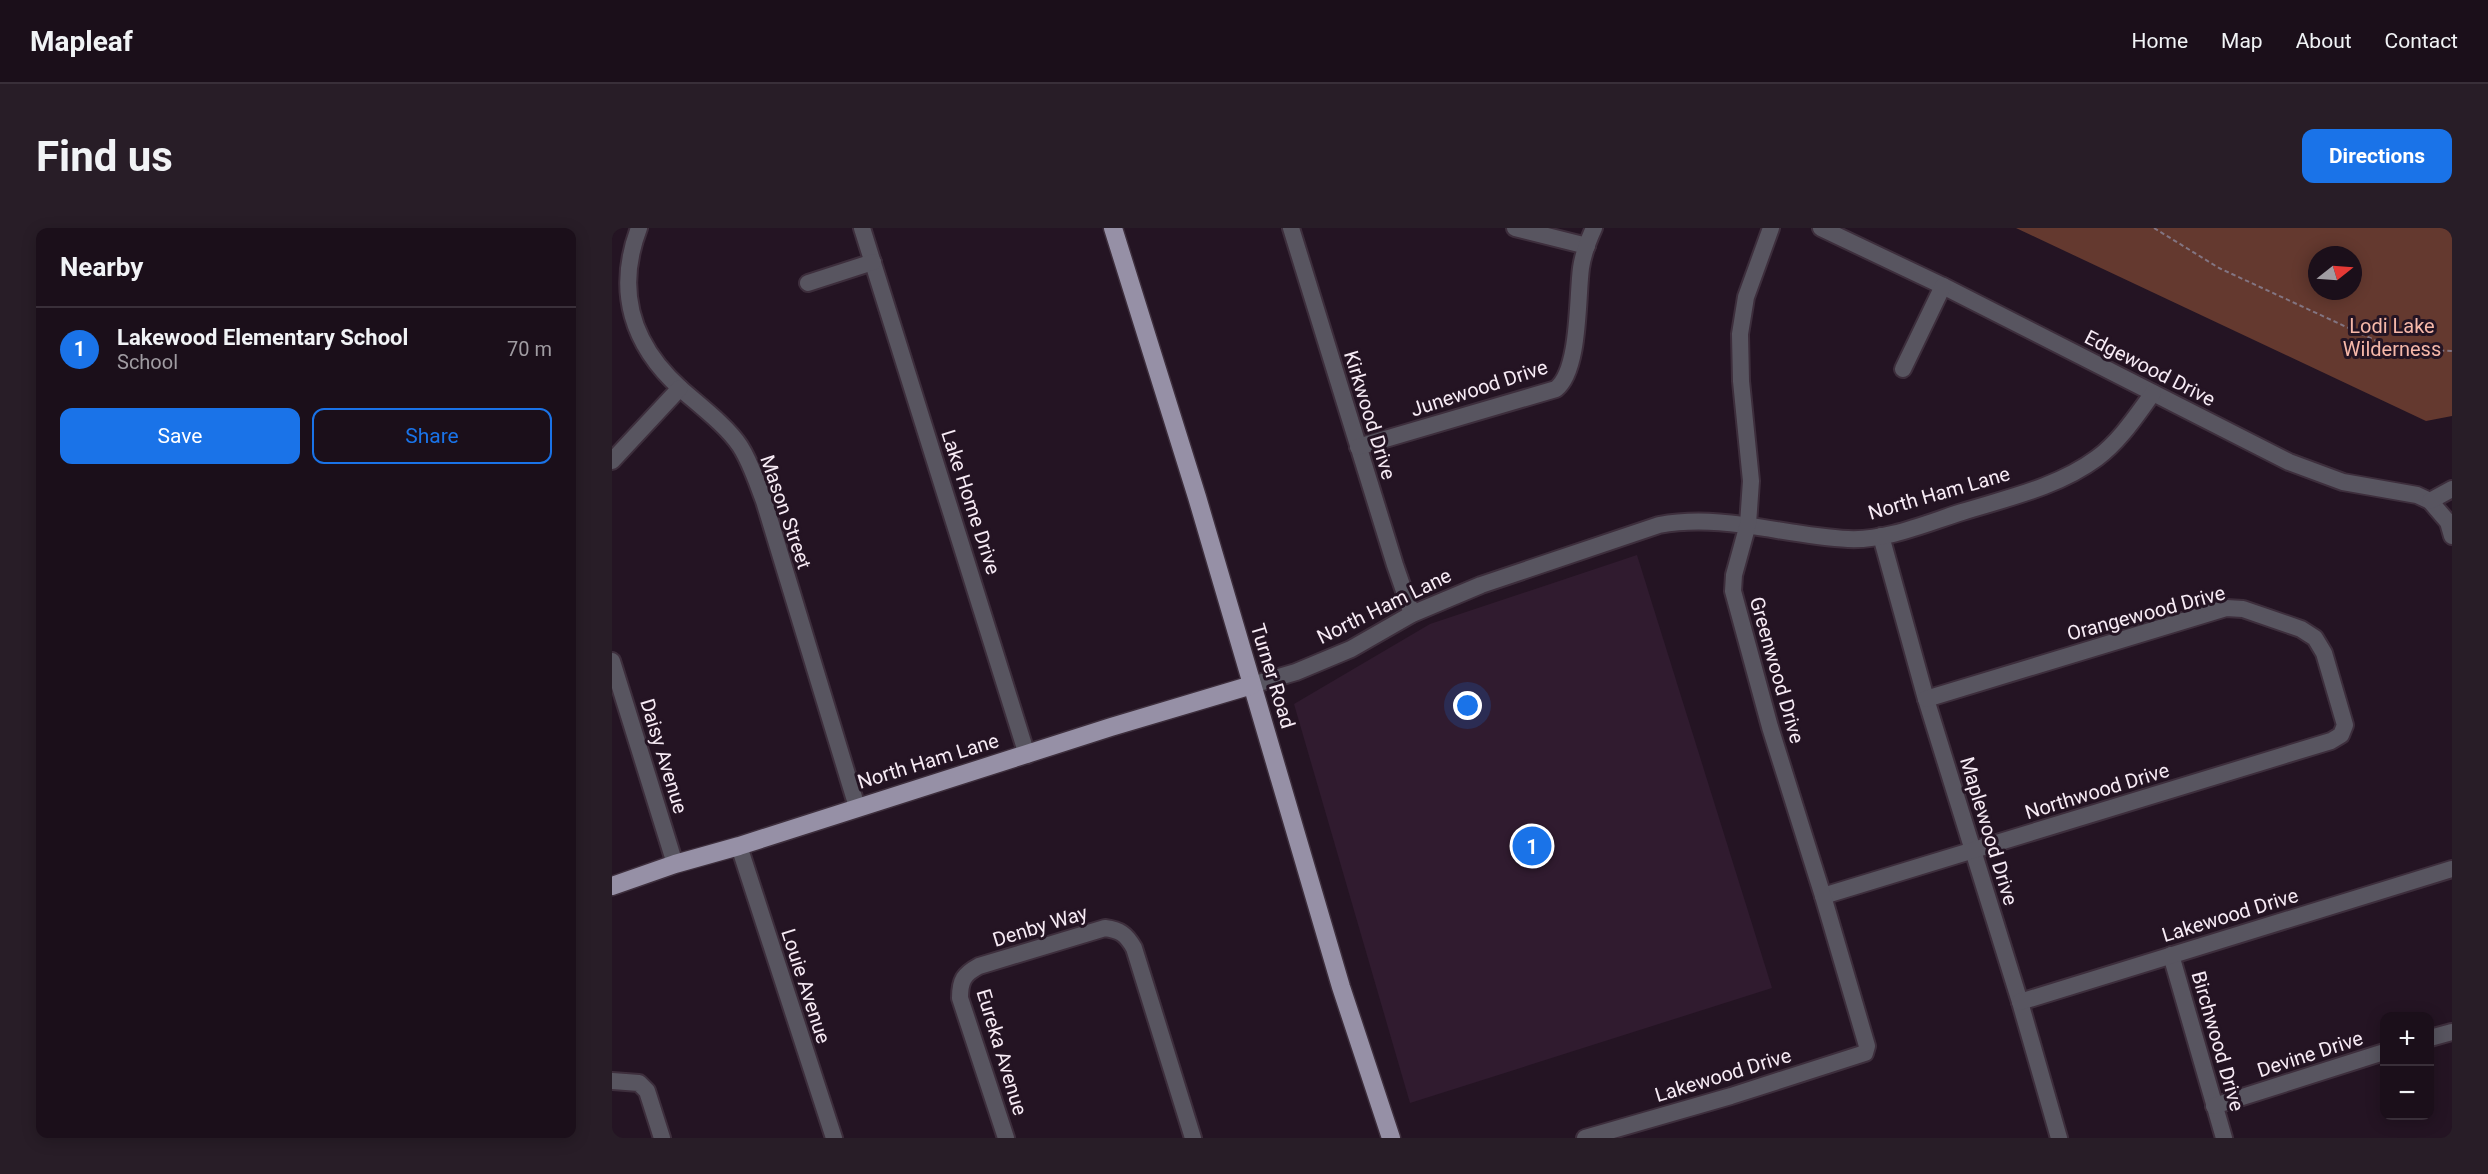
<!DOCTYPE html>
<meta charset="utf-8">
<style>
:root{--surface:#1b0f1a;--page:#281d27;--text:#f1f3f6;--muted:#a09ca2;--line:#392f39;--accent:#1a73e8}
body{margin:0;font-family:Roboto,sans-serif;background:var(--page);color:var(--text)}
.controls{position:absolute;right:18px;bottom:18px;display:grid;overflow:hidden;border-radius:12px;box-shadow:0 3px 15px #0003}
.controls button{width:54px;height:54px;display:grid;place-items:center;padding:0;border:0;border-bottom:2px solid var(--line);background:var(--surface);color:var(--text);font:30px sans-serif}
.compass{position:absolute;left:1696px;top:18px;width:54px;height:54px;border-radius:50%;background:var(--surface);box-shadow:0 3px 15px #0003;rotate:73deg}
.you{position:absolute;left:856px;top:478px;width:21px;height:21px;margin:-15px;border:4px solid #fff;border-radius:50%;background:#1a73e8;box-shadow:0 0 0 9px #1a73e833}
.badge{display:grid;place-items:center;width:39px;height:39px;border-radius:50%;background:var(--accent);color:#fff;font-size:20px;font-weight:700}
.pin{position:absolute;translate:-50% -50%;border:3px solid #fff;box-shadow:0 2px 6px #0006}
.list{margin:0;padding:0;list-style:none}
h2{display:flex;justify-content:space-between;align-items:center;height:78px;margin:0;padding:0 24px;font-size:26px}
h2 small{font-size:20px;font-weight:400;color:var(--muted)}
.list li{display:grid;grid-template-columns:39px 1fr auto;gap:18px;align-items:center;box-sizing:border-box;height:84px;padding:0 24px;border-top:2px solid var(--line)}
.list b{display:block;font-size:22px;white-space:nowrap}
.list p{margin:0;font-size:20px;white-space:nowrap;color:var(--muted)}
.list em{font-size:20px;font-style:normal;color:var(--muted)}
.actions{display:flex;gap:12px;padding:18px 24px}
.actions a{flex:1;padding:14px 0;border:2px solid var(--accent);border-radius:12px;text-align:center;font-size:21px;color:var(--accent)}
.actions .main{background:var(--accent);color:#fff}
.map{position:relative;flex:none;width:1840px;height:910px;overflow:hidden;border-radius:12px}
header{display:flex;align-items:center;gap:36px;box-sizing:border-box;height:84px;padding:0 30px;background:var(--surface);border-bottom:2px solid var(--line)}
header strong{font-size:28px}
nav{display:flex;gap:33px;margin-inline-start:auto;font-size:21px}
.intro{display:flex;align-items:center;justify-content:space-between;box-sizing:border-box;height:144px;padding:0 36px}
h1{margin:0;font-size:42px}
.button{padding:15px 27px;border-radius:12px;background:var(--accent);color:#fff;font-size:21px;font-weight:700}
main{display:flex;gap:36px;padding:0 36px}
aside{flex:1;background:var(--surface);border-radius:12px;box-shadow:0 3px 15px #0003}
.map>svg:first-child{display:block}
.built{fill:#301b2f}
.forest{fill:#64392f;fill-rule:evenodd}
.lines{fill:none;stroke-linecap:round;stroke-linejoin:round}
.minor-casing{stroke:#3d2e3c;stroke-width:20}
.major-casing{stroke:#3d2e3c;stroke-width:21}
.path{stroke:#837582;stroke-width:2;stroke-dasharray:4.5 3;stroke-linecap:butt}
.minor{stroke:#585560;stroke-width:16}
.major{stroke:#9690a6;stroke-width:18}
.labels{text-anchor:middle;stroke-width:6;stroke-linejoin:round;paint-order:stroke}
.park-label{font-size:20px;fill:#f6b8a9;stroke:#241423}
.street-label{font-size:20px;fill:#f7ebf5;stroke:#241423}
</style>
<header>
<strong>Mapleaf</strong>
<nav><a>Home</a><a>Map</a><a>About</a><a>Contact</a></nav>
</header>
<div class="intro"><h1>Find us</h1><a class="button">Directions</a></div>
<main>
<aside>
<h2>Nearby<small></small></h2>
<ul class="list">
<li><span class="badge">1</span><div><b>Lakewood Elementary School</b><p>School</p></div><em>70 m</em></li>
</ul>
<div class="actions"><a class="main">Save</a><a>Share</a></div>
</aside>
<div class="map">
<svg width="1840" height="910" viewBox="0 0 1840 910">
<rect width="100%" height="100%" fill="#241423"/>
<path class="built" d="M1025,327L1160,760L798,875L682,476L818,396Z"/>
<path class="forest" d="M1404,0H1840V188L1814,193ZM1705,27H1741V63H1705Z"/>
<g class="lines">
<defs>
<g id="minor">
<path d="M27,0C3,63 20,117 69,161C87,177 115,198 128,218C139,235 145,255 152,273L245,579"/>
<path d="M250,0L415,527"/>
<path d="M679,0L783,337L800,386"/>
<path d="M903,0L975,18"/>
<path d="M1209,0L1331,58L1677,234L1731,254L1805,267L1818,273L1836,294L1840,308"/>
<path d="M196,55L261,34"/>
<path d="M1291,141L1331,58"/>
<path d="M746,219L944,161C968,142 965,70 969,40C971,26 976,13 982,0"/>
<path d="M0,233L68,160"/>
<path d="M1818,273L1840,261"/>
<path d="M1269,308L1314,471L1408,774L1447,910"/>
<path d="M0,433L63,636"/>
<path d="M640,457L684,444L739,421L800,386L869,357L1047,297C1112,285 1172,308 1236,311C1274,313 1315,295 1350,284C1395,270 1446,259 1485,230C1508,213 1524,188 1541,165"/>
<path d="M127,618L222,910"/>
<path d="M1211,668L1719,513L1729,507L1733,497L1712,425L1703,410L1689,401L1631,381L1614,380L1314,471"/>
<path d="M1559,727L1612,910"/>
<path d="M1408,774L1840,641"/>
<path d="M1818,810L1840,804"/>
<path d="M0,853L27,855L35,863L50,910"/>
<path d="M1602,878L1772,824"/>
<path d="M394,910L348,770C348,752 352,746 367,738L493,700C508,702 514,706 522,720L581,910"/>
<path d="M973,910L1119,868L1253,825L1255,818L1211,668L1158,499L1121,363L1122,347L1136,296L1139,253L1129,153L1128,106L1134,69L1159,0"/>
</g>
<g id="major">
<path d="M501,0L585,269L729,759L779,910"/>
<path d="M0,658L63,636L127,618L499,499L640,457"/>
</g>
</defs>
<use href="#minor" class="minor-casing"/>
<use href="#major" class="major-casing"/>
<path class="path" d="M1542,0L1607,40L1782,121L1840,123"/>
<use href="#minor" class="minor"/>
<use href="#major" class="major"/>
</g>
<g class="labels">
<g class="park-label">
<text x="1780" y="105">Lodi Lake<tspan x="1780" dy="23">Wilderness</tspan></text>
</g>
<g class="street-label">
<text transform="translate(1538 140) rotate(27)" y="7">Edgewood Drive</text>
<text transform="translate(867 160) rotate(-18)" y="7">Junewood Drive</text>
<text transform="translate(758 187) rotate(73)" y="7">Kirkwood Drive</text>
<text transform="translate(1327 265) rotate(-16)" y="7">North Ham Lane</text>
<text transform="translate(359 274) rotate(72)" y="7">Lake Home Drive</text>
<text transform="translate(174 284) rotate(71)" y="7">Mason Street</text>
<text transform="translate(772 378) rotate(-26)" y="7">North Ham Lane</text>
<text transform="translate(1534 385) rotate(-15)" y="7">Orangewood Drive</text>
<text transform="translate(1165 442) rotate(74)" y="7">Greenwood Drive</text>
<text transform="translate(661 448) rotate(73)" y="7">Turner Road</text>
<text transform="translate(52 528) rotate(73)" y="7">Daisy Avenue</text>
<text transform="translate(316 533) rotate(-17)" y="7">North Ham Lane</text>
<text transform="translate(1485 563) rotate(-17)" y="7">Northwood Drive</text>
<text transform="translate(1377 603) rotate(73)" y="7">Maplewood Drive</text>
<text transform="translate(1618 687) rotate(-17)" y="7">Lakewood Drive</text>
<text transform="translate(428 698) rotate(-17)" y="7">Denby Way</text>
<text transform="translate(194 758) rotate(72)" y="7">Louie Avenue</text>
<text transform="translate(1606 813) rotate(74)" y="7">Birchwood Drive</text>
<text transform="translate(390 824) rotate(73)" y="7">Eureka Avenue</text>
<text transform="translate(1698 826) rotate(-18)" y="7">Devine Drive</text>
<text transform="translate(1111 847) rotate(-17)" y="7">Lakewood Drive</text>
</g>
</g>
</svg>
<div class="controls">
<button>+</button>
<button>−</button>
</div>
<svg class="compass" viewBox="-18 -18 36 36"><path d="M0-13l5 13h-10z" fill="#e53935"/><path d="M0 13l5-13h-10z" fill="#a09ca2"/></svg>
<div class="you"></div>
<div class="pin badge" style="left:920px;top:618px">1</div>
</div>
</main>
